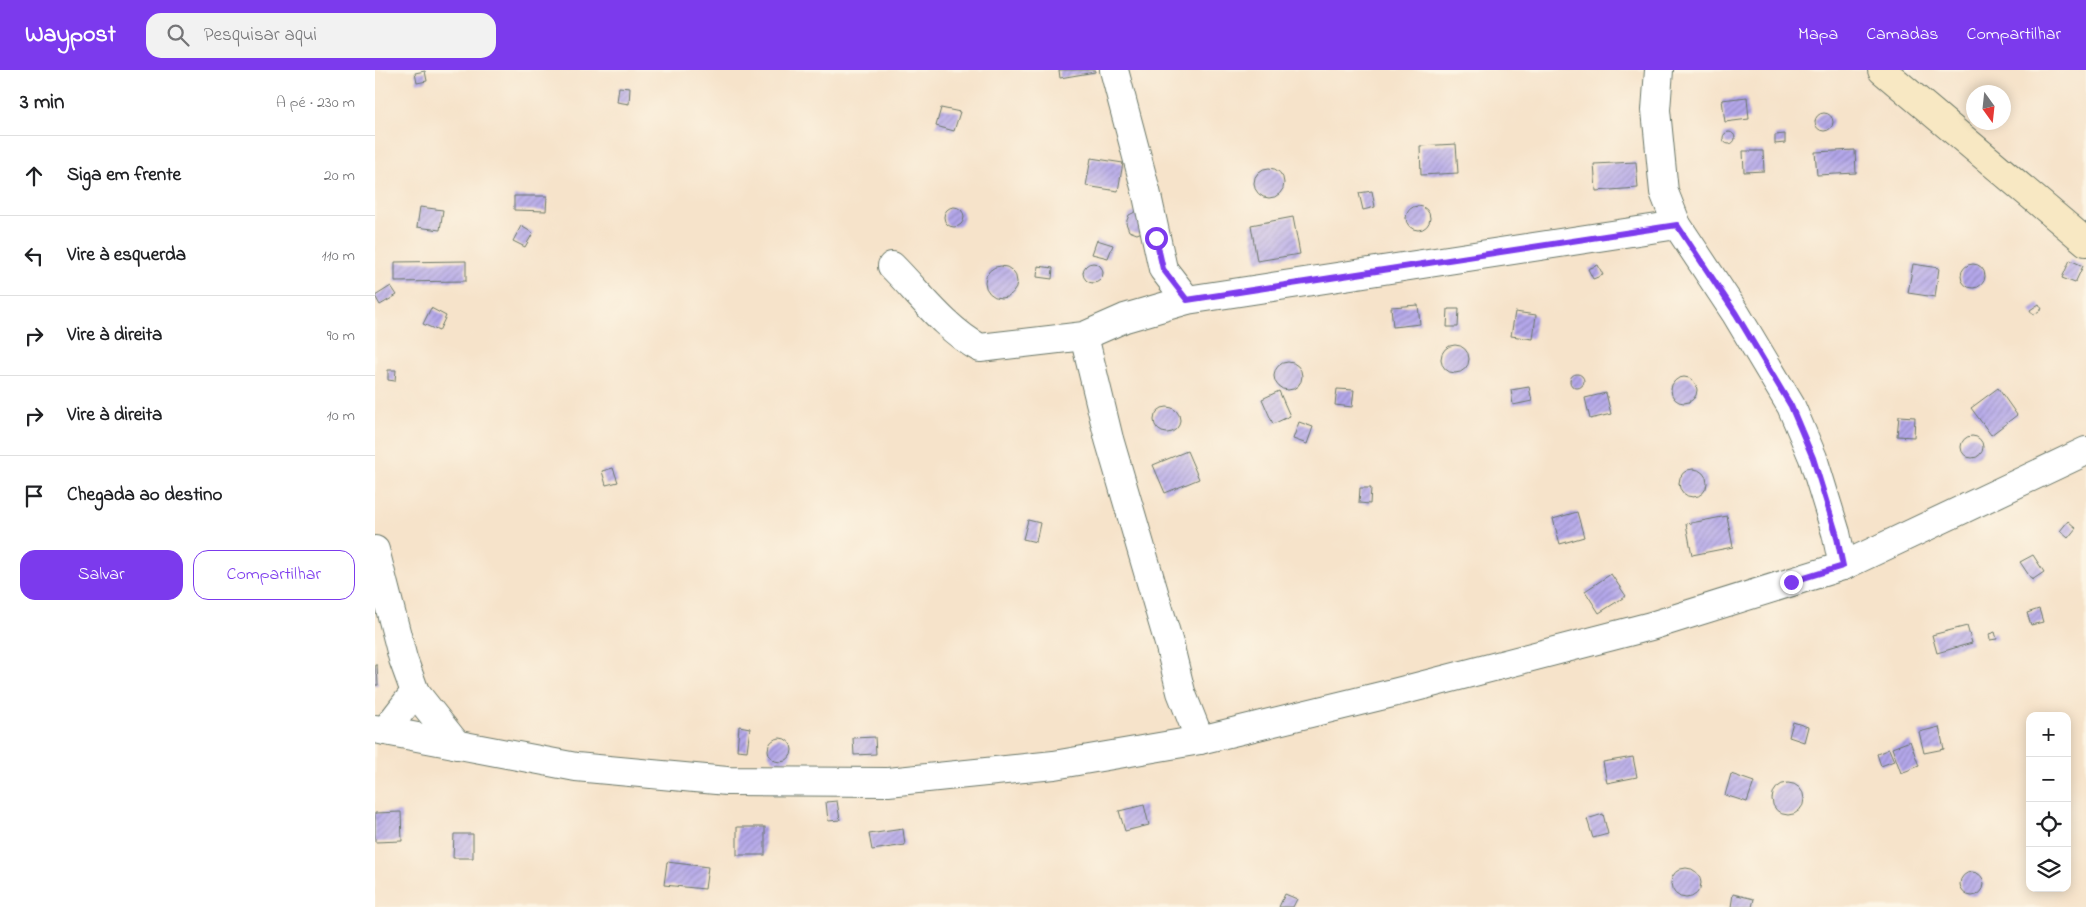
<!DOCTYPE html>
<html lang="pt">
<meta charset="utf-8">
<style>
:root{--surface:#fff;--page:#f2f2f2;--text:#202124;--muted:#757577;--line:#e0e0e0;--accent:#7c3aed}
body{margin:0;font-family:"Indie Flower",sans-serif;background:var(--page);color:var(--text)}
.controls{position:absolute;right:15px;bottom:15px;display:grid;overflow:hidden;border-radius:10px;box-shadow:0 2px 12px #0003}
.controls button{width:45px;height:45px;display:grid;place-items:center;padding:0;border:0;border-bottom:1px solid var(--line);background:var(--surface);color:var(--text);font:25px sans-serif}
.compass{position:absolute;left:1591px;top:15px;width:45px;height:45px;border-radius:50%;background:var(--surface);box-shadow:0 2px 12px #0003;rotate:165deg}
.stop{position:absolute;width:15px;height:15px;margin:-11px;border:4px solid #7c3aed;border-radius:50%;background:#fff}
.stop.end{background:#7c3aed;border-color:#fff;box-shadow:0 1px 5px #0008}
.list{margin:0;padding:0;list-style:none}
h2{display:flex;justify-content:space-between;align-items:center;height:65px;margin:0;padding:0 20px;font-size:21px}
h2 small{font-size:16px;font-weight:400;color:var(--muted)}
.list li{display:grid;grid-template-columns:32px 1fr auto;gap:15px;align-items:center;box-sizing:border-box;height:80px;padding:0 20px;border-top:1px solid var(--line)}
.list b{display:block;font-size:19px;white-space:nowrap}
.list em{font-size:16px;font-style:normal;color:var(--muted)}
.actions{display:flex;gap:10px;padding:15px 20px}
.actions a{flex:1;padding:11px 0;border:1px solid var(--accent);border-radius:15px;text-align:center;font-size:18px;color:var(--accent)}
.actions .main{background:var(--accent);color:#fff}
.icon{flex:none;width:28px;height:28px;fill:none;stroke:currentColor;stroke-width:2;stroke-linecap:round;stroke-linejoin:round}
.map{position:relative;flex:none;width:1711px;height:837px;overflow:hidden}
header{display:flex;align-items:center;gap:30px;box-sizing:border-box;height:70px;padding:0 25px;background:var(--accent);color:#fff}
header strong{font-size:24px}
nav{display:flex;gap:28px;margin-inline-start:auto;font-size:18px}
.search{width:350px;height:45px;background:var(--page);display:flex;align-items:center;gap:12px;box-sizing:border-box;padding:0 18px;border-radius:15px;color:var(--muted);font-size:19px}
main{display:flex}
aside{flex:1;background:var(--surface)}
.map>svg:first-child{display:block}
.building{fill:url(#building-hatch)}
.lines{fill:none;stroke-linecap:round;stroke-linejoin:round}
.street-casing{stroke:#6a7768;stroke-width:30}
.secondary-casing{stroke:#6a7768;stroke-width:30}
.street{stroke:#fff;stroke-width:28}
.secondary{stroke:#f8e8c3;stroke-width:28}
.route{stroke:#7c3aed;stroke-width:6}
</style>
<header>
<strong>Waypost</strong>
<div class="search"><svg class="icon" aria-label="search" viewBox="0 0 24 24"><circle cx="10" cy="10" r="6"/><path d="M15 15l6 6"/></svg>Pesquisar aqui</div>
<nav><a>Mapa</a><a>Camadas</a><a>Compartilhar</a></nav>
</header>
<main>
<aside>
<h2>3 min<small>A pé · 230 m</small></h2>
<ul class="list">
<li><svg class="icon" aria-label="ahead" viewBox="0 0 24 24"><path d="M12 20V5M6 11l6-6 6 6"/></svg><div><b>Siga em frente</b></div><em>20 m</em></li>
<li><svg class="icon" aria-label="left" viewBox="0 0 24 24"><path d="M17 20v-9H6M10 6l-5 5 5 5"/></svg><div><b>Vire à esquerda</b></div><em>110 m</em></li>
<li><svg class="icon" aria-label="right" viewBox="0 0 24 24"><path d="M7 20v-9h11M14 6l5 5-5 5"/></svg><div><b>Vire à direita</b></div><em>90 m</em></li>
<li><svg class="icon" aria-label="right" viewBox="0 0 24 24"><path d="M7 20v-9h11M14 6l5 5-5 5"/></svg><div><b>Vire à direita</b></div><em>10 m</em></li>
<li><svg class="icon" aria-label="arrive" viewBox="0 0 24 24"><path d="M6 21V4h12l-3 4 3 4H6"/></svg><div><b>Chegada ao destino</b></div></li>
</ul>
<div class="actions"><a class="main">Salvar</a><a>Compartilhar</a></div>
</aside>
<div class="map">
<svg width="1711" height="837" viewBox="0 0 1711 837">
<defs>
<pattern id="building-hatch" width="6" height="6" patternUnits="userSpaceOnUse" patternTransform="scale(1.25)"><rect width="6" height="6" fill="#b4a7ea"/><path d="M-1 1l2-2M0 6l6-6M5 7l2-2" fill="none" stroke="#9289be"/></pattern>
</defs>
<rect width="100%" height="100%" fill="#fcf5e5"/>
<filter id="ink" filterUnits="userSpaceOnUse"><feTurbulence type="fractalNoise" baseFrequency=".02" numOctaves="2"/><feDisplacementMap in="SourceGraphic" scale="10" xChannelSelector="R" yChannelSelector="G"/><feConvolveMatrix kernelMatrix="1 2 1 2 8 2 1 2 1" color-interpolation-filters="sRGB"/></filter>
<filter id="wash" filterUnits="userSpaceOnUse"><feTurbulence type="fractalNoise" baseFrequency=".0096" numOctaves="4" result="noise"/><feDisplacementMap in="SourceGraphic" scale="20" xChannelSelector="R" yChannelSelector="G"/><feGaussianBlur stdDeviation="1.12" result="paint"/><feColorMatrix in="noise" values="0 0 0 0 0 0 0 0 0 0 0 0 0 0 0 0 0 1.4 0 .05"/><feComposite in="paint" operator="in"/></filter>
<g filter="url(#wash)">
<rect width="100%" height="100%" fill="#f6e3ca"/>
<g id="blocks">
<g class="building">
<path d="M684,0H720V2L685,8Z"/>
<path d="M50,1L52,11L42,13L40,3Z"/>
<path d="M244,17L255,18L254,34L242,32Z"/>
<path d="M1372,27L1374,49L1350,52L1347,30Z"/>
<path d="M566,38L585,42L579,61L561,56Z"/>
<circle cx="1449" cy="52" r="9"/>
<circle cx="1354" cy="68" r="6"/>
<path d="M1410,64V73L1400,74V65Z"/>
<path d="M1081,74L1083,103L1046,105L1045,76Z"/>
<path d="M1480,80L1481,103L1442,105L1440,82Z"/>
<path d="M1368,81H1388L1389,101L1369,102Z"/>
<path d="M716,88L748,93L743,121L711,116Z"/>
<path d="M1261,92L1263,118L1221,121L1219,94Z"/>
<circle cx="894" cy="113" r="15"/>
<path d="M997,121L1000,137L988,140L984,123Z"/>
<path d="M139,126H172L171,141L139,140Z"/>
<circle cx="1043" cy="148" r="12"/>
<path d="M45,137L68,140L65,160L42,157Z"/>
<circle cx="579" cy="147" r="10"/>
<path d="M762,141L767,162L762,164L754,161L751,153L754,145Z"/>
<path d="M918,147L925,184L882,191L876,155Z"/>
<path d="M146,156L158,163L150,177L138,171Z"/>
<path d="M722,170L738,175L733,188L717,184Z"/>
<path d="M1695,190L1708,196L1700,213L1687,208Z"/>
<path d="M91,191V211L20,212V192Z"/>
<circle cx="718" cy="203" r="10"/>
<path d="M1538,194L1564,198L1560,227L1533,223Z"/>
<circle cx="1598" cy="206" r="12"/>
<path d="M1223,195L1228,205L1218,209L1213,199Z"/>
<circle cx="626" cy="212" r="16"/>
<path d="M663,196L678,198L677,209L662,207Z"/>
<path d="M16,216L22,225L5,235L0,226Z"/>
<path d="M1664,234L1667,239L1658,245L1655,240Z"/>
<path d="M1043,235L1045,254L1018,257L1016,237Z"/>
<path d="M56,238L71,246L64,261L48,254Z"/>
<path d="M1073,239H1084L1083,257H1072Z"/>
<path d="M1140,242L1161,245L1158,269L1136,266Z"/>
<circle cx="1080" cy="289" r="14"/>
<circle cx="913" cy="306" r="14"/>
<path d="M13,300H21L20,311L13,310Z"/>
<circle cx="1202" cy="311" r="7"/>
<circle cx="1309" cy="320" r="13"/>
<path d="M1154,317L1157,331L1138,335L1136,320Z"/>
<path d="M1623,318L1642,345L1616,365L1596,338Z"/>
<path d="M962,319L979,320L977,337L960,335Z"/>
<path d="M904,321L915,346L898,354L887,329Z"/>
<path d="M1231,323L1236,344L1215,349L1210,328Z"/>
<circle cx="792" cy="350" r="13"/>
<path d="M1524,346L1540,347L1539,367L1522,366Z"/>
<path d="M924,352L938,357L932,374L918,369Z"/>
<circle cx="1597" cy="377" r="11"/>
<path d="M812,381L824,409L790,423L778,395Z"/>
<path d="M238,398L243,412L231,415L227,401Z"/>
<circle cx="1318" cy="413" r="14"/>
<path d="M985,418H996L995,434L984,433Z"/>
<path d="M1202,442L1209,467L1185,474L1178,449Z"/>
<path d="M1352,446L1358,477L1317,485L1311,454Z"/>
<path d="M653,450L665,453L661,472L648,469Z"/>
<path d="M1693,451L1701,458L1693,468L1685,461Z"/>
<path d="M1658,485L1669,502L1657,510L1645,492Z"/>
<path d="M1236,504L1251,526L1224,543L1210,521Z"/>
<path d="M1664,539L1668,552L1656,555L1652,543Z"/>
<path d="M1592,556L1597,573L1562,583L1557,565Z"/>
<path d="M1620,562L1622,569L1615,570L1614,564Z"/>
<path d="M0,595H2L3,615H0Z"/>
<path d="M1418,652L1433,657L1429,672L1414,667Z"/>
<path d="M364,656L375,658L372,681L362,680Z"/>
<path d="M1564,657L1569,679L1549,683L1544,662Z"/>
<path d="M500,667L501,684L479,685L478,668Z"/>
<circle cx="405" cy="680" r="12"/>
<path d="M1535,671L1544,696L1526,703L1517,678Z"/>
<path d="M1514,679L1519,691L1506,696L1502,684Z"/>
<path d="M1258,687L1262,707L1232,713L1228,692Z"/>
<path d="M1356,704L1379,712L1372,732L1350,725Z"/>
<circle cx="1413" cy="729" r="16"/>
<path d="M462,731L465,750L453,751L451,732Z"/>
<path d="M769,735L774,755L750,761L744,741Z"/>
<path d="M26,742L27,771L0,772V743Z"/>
<path d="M1228,744L1233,764L1218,768L1212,749Z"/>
<rect x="362" y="757" width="28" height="28"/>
<path d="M528,759L530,775L497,780L494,764Z"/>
<path d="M79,764H98V788H78Z"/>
<path d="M292,792L333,797L330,819L289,815Z"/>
<circle cx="1311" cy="813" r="15"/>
<circle cx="1597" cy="814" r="12"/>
<path d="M910,824L922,829L918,837H904Z"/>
<path d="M1358,824L1379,829L1377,837H1356Z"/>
</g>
</g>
</g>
<g filter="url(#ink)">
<use href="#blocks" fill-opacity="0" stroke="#6a7768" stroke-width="1"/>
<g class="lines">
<defs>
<g id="street">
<path d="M739,0L771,121L788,199L812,230"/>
<path d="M1284,0L1281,40L1289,122L1302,155L1361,244L1416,336L1438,388L1461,463L1468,496"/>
<path d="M517,196C545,224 570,259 605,278L709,266L750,248L812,230L1302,155"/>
<path d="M709,266L734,369L795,577L806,622L825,670"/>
<path d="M0,480L28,589L40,622L82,675"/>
<path d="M0,659L201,697L352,711L513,712L679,695L825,670L1022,622L1276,556L1468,496L1711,381"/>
<path d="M10,661L40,622"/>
</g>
<path id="secondary" d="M1507,0L1711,172"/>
</defs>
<use href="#street" class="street-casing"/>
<use href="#secondary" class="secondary-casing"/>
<use href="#street" class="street"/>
<use href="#secondary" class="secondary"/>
</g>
</g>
<g class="lines" filter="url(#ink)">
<path class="route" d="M781,168L788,199L812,230L1302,155L1361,244L1416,336L1438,388L1461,463L1468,496L1416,512"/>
</g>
</svg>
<div class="controls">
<button>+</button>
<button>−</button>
<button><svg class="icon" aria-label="locate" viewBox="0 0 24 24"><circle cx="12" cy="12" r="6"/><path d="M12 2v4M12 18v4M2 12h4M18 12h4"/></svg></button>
<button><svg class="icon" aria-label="layers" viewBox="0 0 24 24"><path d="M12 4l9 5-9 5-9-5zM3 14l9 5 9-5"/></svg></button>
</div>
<svg class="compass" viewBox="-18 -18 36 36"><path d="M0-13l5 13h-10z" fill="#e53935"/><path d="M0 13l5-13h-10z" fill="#757577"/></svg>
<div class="stop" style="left:781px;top:168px"></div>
<div class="stop end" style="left:1416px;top:512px"></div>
</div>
</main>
